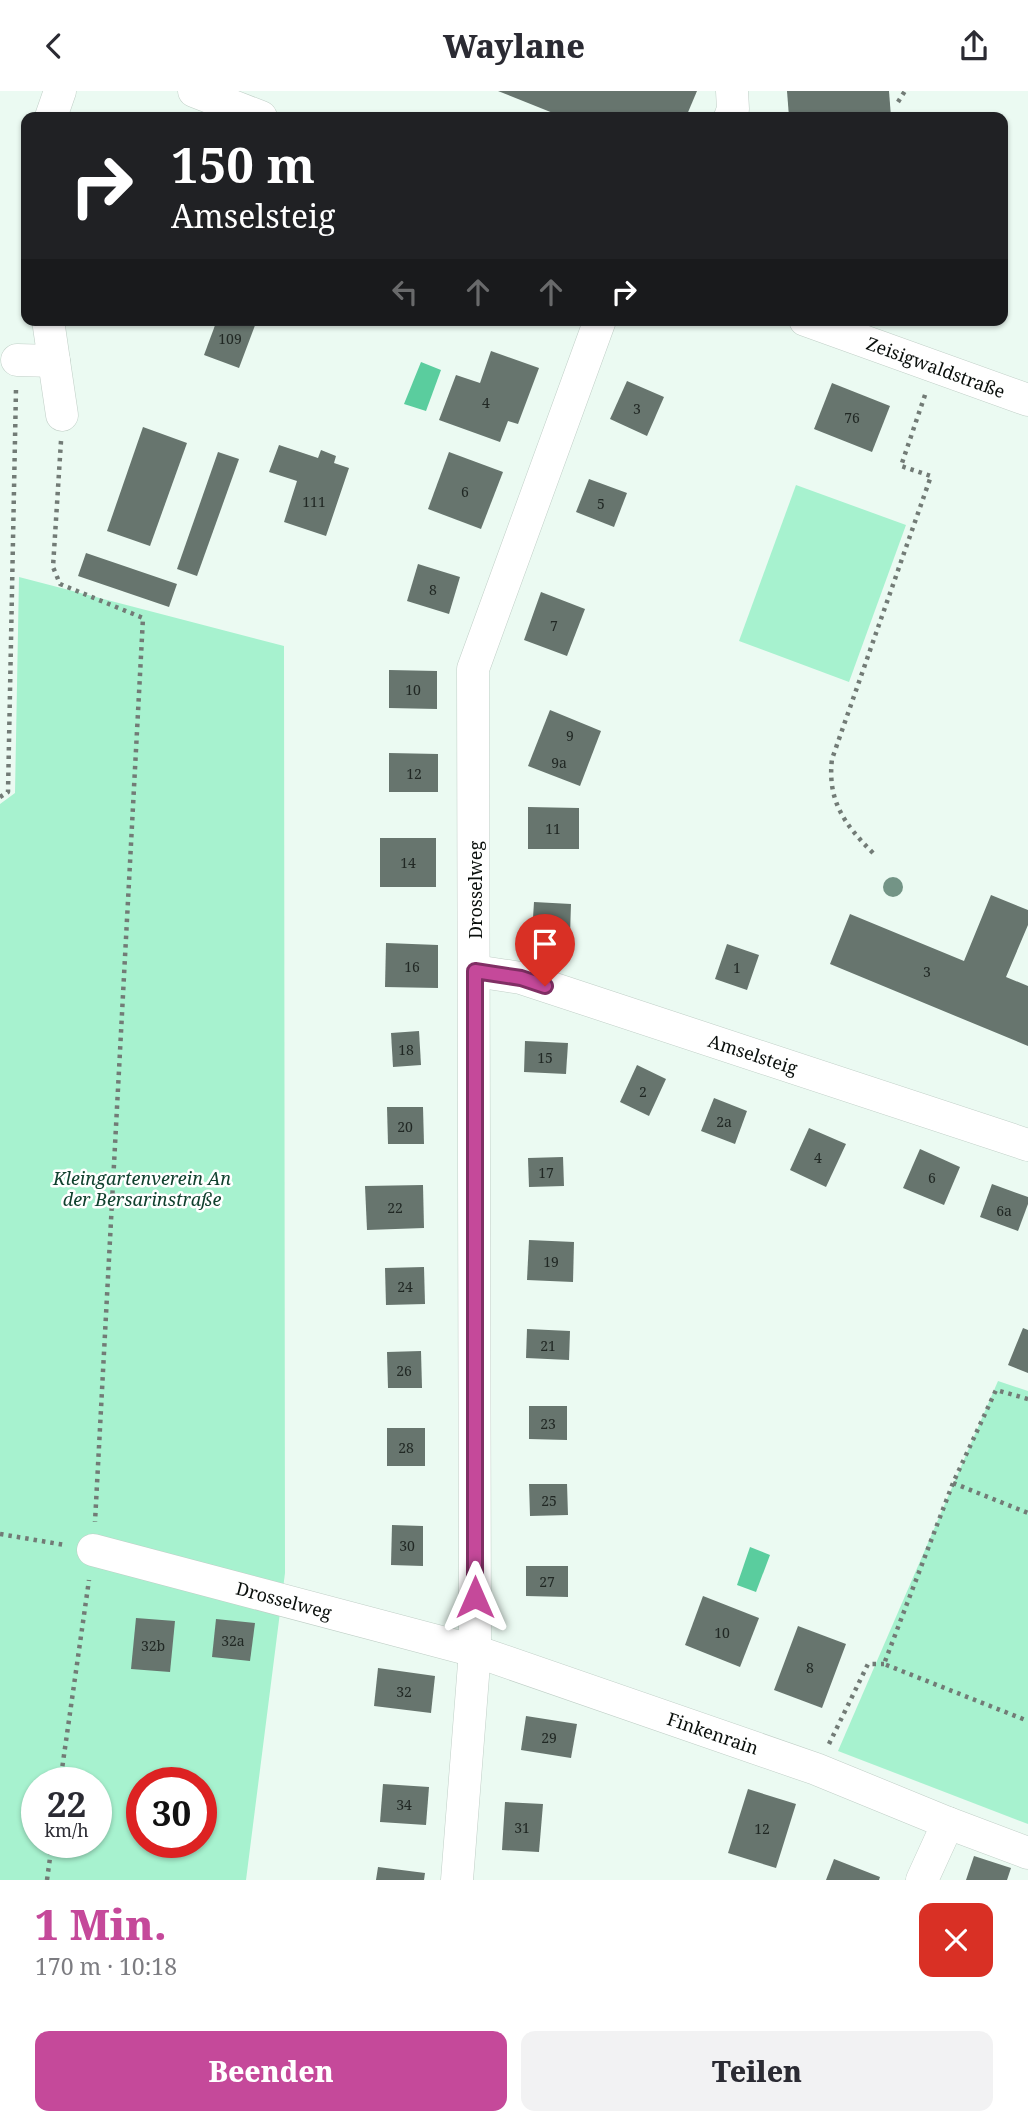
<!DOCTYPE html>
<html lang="de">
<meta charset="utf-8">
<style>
:root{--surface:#fff;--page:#f2f2f3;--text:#2b2b33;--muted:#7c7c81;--accent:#c5499a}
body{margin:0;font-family:"Noto Serif",serif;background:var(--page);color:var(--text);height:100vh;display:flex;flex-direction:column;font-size:26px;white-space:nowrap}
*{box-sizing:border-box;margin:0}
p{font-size:23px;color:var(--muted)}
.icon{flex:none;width:38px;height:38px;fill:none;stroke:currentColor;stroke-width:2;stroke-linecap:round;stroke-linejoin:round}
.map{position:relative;height:1789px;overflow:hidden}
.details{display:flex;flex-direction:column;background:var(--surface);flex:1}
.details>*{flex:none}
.top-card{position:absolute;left:21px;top:21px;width:987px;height:214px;border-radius:14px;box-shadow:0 2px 5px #0004;background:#202124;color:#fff;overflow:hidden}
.speed{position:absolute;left:21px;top:1676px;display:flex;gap:14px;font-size:35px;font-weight:700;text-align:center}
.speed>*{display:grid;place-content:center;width:91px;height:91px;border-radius:50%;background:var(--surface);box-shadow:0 2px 5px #0004;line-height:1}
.speed small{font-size:18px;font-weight:400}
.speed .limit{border:10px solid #d22;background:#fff;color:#111}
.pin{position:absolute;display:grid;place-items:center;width:60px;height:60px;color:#fff;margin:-72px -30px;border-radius:50% 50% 50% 0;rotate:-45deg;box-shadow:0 0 7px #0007}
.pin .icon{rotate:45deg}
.me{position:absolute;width:77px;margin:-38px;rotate:0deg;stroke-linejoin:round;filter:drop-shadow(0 0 5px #0008)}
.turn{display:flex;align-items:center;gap:24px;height:147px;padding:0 35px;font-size:32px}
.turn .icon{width:91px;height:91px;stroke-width:2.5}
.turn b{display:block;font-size:49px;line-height:60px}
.lanes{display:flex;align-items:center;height:66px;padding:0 35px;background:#0003;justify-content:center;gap:35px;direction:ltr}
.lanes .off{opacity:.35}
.round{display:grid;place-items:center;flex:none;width:74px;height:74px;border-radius:14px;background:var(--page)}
.headline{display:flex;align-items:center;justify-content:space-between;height:119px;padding:0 35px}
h1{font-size:42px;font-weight:800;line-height:52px;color:var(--accent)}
.button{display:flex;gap:14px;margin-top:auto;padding:14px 35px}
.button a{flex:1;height:80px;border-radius:14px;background:var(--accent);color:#fff;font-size:28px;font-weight:800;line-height:80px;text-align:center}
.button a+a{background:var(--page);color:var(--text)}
header{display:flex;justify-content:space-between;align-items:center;height:91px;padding:0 35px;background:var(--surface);font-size:32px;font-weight:800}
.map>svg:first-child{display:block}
.green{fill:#a7f2cf;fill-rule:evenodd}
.water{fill:#5acd9e}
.building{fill:#67756e}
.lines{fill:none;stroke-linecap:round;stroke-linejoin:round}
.minor-casing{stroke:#c0cfc7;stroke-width:33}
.path{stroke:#727b76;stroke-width:4.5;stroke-dasharray:3.5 5;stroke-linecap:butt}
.minor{stroke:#fff;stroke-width:32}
.tree{fill:#739486}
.route-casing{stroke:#802f64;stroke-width:18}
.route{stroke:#c5499a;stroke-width:12}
.labels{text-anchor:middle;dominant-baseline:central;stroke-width:5;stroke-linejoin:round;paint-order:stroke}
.number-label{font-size:14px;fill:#212824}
.street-label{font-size:18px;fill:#0a0f0c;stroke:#fff}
.park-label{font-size:18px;font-style:italic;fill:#10412e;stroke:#fff}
</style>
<header><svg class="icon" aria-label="back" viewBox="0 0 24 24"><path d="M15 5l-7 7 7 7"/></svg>Waylane<svg class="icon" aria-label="share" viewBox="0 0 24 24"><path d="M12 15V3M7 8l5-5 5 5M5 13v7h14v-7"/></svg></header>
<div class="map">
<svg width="1028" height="1789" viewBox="0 0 1028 1789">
<rect width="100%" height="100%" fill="#ebfaf2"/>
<!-- green -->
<g class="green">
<path d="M796,394L906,434L849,591L739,550Z"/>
<path d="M19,486L284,555L285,1482L246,1789H0V713L15,702ZM37,1692H96V1752H37ZM142,1692H201V1752H142Z"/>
<path d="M998,1290L1028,1300V1733L838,1660Z"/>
</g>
<!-- water -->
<g class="water">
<path d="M421,271L441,279L426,320L404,313Z"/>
<path d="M750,1456L770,1464L756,1501L737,1494Z"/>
</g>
<!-- building -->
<g class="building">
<path d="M498,0H697L686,26H563Z"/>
<path d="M787,0H889L891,26H789Z"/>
<path d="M217,229H257L239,277L204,264Z"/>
<path d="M491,260L539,277L518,333L508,330L500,351L439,329L456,284L480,292Z"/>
<path d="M627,290L664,306L647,345L610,328Z"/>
<path d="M832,292L890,315L872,361L814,338Z"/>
<path d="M143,336L187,352L150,455L107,440Z"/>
<path d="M279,354L318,367L321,359L336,365L334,372L349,377L326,445L284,431L297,390L269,381Z"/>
<path d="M218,361L239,368L197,485L177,478Z"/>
<path d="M449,361L503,381L481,438L428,418Z"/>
<path d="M589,388L627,402L614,436L576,421Z"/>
<path d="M86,462L177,493L169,516L78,485Z"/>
<path d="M418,473L460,486L449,523L407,510Z"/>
<path d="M541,501L585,518L567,565L524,549Z"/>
<path d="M389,579L437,580V618L389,617Z"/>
<path d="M550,619L601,640L580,695L528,675Z"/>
<path d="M389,662L438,663V701H389Z"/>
<path d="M528,716L579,717V758H528Z"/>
<rect x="380" y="747" width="56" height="49"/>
<path d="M991,804L1028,819V834L1006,886L1028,895V955L830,873L850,823L964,870Z"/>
<path d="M534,811L571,813L570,844L532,842Z"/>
<path d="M386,852L438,854V897L385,896Z"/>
<path d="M727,853L759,864L747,899L715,888Z"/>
<path d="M419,940L421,974L393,976L391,942Z"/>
<path d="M525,950L568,952L566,983L524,981Z"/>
<path d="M637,974L666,988L649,1025L620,1011Z"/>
<path d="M714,1007L747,1020L735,1053L701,1040Z"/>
<path d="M387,1016H423L424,1053H388Z"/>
<path d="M809,1037L846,1053L826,1096L790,1079Z"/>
<path d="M920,1058L960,1076L944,1114L903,1097Z"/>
<path d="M563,1066L564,1095L529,1096L528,1067Z"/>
<path d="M992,1093L1028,1106V1113L1018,1140L980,1126Z"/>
<path d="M423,1094L424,1137L367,1139L365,1095Z"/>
<path d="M529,1149L574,1151L573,1191L527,1189Z"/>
<path d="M424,1176L425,1213L386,1214L385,1177Z"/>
<path d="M1023,1237L1028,1239V1282L1008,1274Z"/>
<path d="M527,1238L570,1240L569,1269L526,1267Z"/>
<path d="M421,1260L422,1297H388L387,1261Z"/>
<path d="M529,1315H567V1349L529,1348Z"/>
<rect x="387" y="1337" width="38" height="38"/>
<path d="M529,1393H567L568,1424L530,1425Z"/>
<path d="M392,1434L423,1435V1475L391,1474Z"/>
<path d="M526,1475H568V1506L526,1505Z"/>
<path d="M703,1505L759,1527L740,1576L685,1554Z"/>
<path d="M136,1527L175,1530L170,1581L131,1578Z"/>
<path d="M216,1528L255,1532L250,1570L212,1566Z"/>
<path d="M798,1535L846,1553L822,1617L774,1599Z"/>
<path d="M378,1577L435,1585L431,1622L374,1615Z"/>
<path d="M526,1625L577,1633L571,1667L521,1659Z"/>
<path d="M383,1693L429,1696L426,1734L380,1731Z"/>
<path d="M748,1698L796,1713L776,1777L728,1762Z"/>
<path d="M505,1711L543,1713L539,1761L502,1759Z"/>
<path d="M974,1765L1011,1777L1007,1789H966Z"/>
<path d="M834,1768L880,1786L879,1789H826Z"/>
<path d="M378,1776L425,1782L424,1789H376Z"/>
</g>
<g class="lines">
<!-- minor casing -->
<g class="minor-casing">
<g id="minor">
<path d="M194,0L261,26"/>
<path d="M51,26L60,0"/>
<path d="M730,26L733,18L732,0"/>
<path d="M805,229L1028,309"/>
<path d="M17,269L54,270L48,229"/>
<path d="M54,270L62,324"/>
<path d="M475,880L521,887L1028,1054"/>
<path d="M93,1459L475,1560L816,1678L948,1732L922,1789"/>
<path d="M948,1732L1028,1762"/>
<path d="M457,1789L475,1560L473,578L600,229"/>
</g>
</g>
<!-- path -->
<g class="path">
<path d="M898,11L905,0"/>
<path d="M61,350L53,476L60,493L143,527L95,1431"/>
<path d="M0,706L8,701L16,298"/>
<path d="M873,762C845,734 827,710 832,668L931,385L901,375L926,301"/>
<path d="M1028,1308L996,1299L953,1392L884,1573L1028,1630"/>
<path d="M953,1392L1028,1422"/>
<path d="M0,1443L65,1454"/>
<path d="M829,1653L868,1573H884"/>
<path d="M60,1692L89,1489"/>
<path d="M47,1789L52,1752"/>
</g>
<!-- minor -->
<use href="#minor" class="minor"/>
</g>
<!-- trees -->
<circle class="tree" cx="893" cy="796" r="10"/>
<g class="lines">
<!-- route casing -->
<g class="route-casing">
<path id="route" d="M475,1506V880L521,887L545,895"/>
</g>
<!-- route -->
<use href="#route" class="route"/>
</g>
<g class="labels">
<!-- number labels -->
<g class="number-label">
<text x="230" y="247">109</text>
<text x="486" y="311">4</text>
<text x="637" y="317">3</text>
<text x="852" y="326">76</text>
<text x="465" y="400">6</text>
<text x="314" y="410">111</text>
<text x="601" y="412">5</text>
<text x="433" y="498">8</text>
<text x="554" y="534">7</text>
<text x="413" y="598">10</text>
<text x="570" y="644">9</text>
<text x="559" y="671">9a</text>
<text x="414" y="682">12</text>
<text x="553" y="737">11</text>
<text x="408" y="771">14</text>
<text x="412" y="875">16</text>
<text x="737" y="876">1</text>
<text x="927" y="880">3</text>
<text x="406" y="958">18</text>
<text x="545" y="966">15</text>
<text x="643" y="1000">2</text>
<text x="724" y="1030">2a</text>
<text x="405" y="1035">20</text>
<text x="818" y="1066">4</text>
<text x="546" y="1081">17</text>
<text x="932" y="1086">6</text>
<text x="395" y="1116">22</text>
<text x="1004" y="1119">6a</text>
<text x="551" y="1170">19</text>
<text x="405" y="1195">24</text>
<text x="548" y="1254">21</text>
<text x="404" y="1279">26</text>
<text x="548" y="1332">23</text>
<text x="406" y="1356">28</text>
<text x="549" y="1409">25</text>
<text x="407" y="1454">30</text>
<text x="547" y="1490">27</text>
<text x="722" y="1541">10</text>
<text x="233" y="1549">32a</text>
<text x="153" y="1554">32b</text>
<text x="810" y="1576">8</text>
<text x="404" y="1600">32</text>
<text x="549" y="1646">29</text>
<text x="404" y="1713">34</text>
<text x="522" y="1736">31</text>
<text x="762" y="1737">12</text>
</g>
<!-- street labels -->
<g class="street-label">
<text transform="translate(936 276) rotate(20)">Zeisigwaldstraße</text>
<text transform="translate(475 799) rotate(-90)">Drosselweg</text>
<text transform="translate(753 963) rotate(18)">Amselsteig</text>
<text transform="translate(284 1509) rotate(15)">Drosselweg</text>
<text transform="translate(713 1642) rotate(19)">Finkenrain</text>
</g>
<!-- park labels -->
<g class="park-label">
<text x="142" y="1087">Kleingartenverein An<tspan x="142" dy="21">der Bersarinstraße</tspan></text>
</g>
</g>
</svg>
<div class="speed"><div>22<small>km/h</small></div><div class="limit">30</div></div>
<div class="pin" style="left:545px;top:895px;background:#d93025"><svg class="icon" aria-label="arrive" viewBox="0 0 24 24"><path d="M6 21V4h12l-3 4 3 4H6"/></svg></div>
<svg class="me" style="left:475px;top:1506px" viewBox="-20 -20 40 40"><path d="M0-17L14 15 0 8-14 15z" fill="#c5499a" stroke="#fff" stroke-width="4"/></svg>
<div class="top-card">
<div class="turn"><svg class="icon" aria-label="right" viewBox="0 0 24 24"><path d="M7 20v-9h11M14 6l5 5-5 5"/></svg><div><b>150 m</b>Amselsteig</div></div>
<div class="lanes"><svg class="icon off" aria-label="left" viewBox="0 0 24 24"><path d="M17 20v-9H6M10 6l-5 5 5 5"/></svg><svg class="icon off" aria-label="ahead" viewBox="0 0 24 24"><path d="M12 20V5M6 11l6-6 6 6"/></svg><svg class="icon off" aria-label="ahead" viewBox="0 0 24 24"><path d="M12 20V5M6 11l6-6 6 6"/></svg><svg class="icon" aria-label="right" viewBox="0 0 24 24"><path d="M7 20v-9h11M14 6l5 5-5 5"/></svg></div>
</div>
</div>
<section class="details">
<div class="headline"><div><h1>1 Min.</h1><p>170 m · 10:18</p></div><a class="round" style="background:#d93025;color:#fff"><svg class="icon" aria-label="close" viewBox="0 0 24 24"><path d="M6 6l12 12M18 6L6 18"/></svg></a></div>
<div class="button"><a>Beenden</a><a>Teilen</a></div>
</section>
